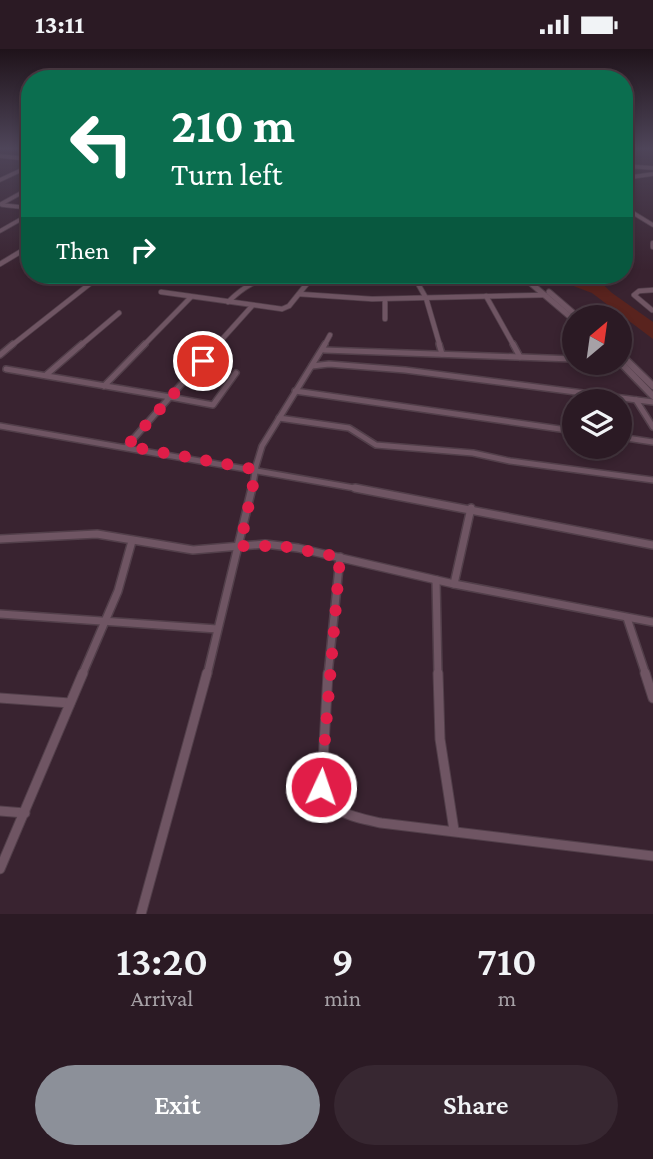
<!DOCTYPE html>
<style>
:root{--surface:#2b1a24;--page:#372731;--text:#f1f3f6;--muted:#a6a1a6;--line:#473841;--accent:#8c9099}
body{margin:0;font-family:"Crimson Pro",serif;background:var(--page);color:var(--text);height:100vh;display:flex;flex-direction:column;font-size:26px;white-space:nowrap}
*{box-sizing:border-box;margin:0}
p{font-size:23px;color:var(--muted)}
.icon{flex:none;width:38px;height:38px;fill:none;stroke:currentColor;stroke-width:2;stroke-linecap:round;stroke-linejoin:round}
.map{position:relative;height:865px;overflow:hidden}
.drawer{display:flex;flex-direction:column;background:var(--surface);flex:1}
.drawer>*{flex:none}
.banner{position:absolute;left:21px;top:21px;width:612px;height:214px;border-radius:28px;box-shadow:0 4px 10px #0003,0 0 0 2px var(--line);background:#0b6e4f;color:#fff;overflow:hidden}
.needle{width:46px;rotate:29deg}
.buttons{position:absolute;left:562px;top:256px;display:grid;gap:14px}
.buttons a{display:grid;place-items:center;width:70px;height:70px;border-radius:50%;background:var(--surface);box-shadow:0 4px 10px #0003,0 0 0 2px var(--line);font-size:35px}
.pin{position:absolute;display:grid;place-items:center;width:60px;height:60px;color:#fff;margin:-30px;border:4px solid #fff;border-radius:50%;box-shadow:0 2px 7px #0007}
.me{position:absolute;width:77px;margin:-38px;rotate:3deg;stroke-linejoin:round;filter:drop-shadow(0 0 5px #0008)}
.turn{display:flex;align-items:center;gap:24px;height:147px;padding:0 35px;font-size:32px}
.turn .icon{width:91px;height:91px;stroke-width:2.5}
.turn b{display:block;font-size:49px;line-height:60px}
.then{display:flex;align-items:center;height:66px;padding:0 35px;background:#0003;gap:14px;font-size:26px}
.eta{display:flex;justify-content:space-evenly;align-items:center;height:119px;text-align:center}
.eta b{font-size:42px;font-weight:600;line-height:49px}
.button{display:flex;gap:14px;margin-top:auto;padding:14px 35px}
.button a{flex:1;height:80px;border-radius:42px;background:var(--accent);color:#fff;font-size:28px;font-weight:600;line-height:80px;text-align:center}
.button a+a{background:var(--page);color:var(--text)}
.status{display:flex;justify-content:space-between;align-items:center;height:49px;padding:0 35px;background:var(--surface);direction:ltr}
.status svg{height:19px;fill:currentColor}
.map>svg:first-child{display:block}
.green{fill:#59231e}
.lines{fill:none;stroke-linecap:round;stroke-linejoin:round}
.minor-far4-casing{stroke:#523f4a;stroke-width:5}
.minor-far3-casing{stroke:#523f4a;stroke-width:6}
.minor-far2-casing{stroke:#523f4a;stroke-width:8}
.minor-far1-casing{stroke:#523f4a;stroke-width:10}
.minor-casing{stroke:#523f4a;stroke-width:11}
.tertiary-far1-casing{stroke:#523f4a;stroke-width:7}
.tertiary-casing{stroke:#523f4a;stroke-width:9}
.minor-far4{stroke:#6f5563;stroke-width:3.5}
.minor-far3{stroke:#6f5563;stroke-width:4.5}
.minor-far2{stroke:#6f5563;stroke-width:5}
.minor-far1{stroke:#6f5563;stroke-width:7}
.minor{stroke:#6f5563;stroke-width:9}
.tertiary-far1{stroke:#6f5563;stroke-width:5}
.tertiary{stroke:#6f5563;stroke-width:6}
.route{stroke:#e11d48;stroke-width:12;stroke-dasharray:0 21.6}
</style>
<div class="status"><b>13:11</b><svg viewBox="0 0 49 12"><path d="M0 12V9h3v3zM5 12V6h3v6zM10 12V3h3v9zM15 12V0h3v12zM26 1h20v11H26zM47 4h2v5h-2z"/></svg></div>
<div class="map">
<svg width="653" height="865" viewBox="0 0 653 865">
<rect width="100%" height="100%" fill="#392330"/>
<!-- green -->
<path class="green" d="M558,226L594,227L612,244L653,273V290L592,244L560,232Z"/>
<g class="lines">
<!-- minor-far4 casing -->
<g class="minor-far4-casing">
<g id="minor-far4">
<path d="M0,107L30,110"/>
<path d="M625,117L653,119"/>
<path d="M625,129L653,125"/>
<path d="M0,131L30,117"/>
<path d="M1,155L30,139"/>
<path d="M2,156L30,159"/>
<path d="M625,159L653,176"/>
<path d="M0,182L30,165"/>
</g>
</g>
<!-- minor-far3 casing -->
<g class="minor-far3-casing">
<g id="minor-far3">
<path d="M653,194V198"/>
<path d="M0,215L30,197"/>
<path d="M413,226L426,249L440,297"/>
<path d="M161,243L282,260L289,257L314,226"/>
<path d="M299,245L372,250L545,246"/>
<path d="M486,247L514,297"/>
<path d="M385,250V270"/>
<path d="M228,253C243,238 257,230 278,226"/>
<path d="M652,261L634,246L639,242L653,241"/>
<path d="M11,297L101,226"/>
<path d="M80,297L119,264"/>
<path d="M143,297L191,248"/>
<path d="M216,297L252,257"/>
<path d="M324,297L330,286"/>
</g>
</g>
<!-- minor-far2 casing -->
<g class="minor-far2-casing">
<g id="minor-far2">
<path d="M439,295L442,305"/>
<path d="M513,295L520,308"/>
<path d="M324,301L574,310"/>
<path d="M0,306L13,295"/>
<path d="M312,317L329,315L405,321L653,353"/>
<path d="M6,320L170,348L127,397"/>
<path d="M46,326L82,295"/>
<path d="M104,337L145,295"/>
<path d="M295,342L574,382"/>
<path d="M170,348L217,295"/>
<path d="M170,348L213,356L236,324"/>
<path d="M636,351L653,378"/>
<path d="M279,369L349,379L376,396L473,404L510,412L653,431"/>
<path d="M0,377L366,441"/>
<path d="M620,388L653,393"/>
<path d="M252,441L256,417L262,397L325,295"/>
</g>
</g>
<!-- minor-far1 casing -->
<g class="minor-far1-casing">
<g id="minor-far1">
<path d="M355,439L653,496"/>
<path d="M0,490L97,485L193,501L265,495L298,499L454,535L653,573"/>
<path d="M436,531L438,626"/>
<path d="M454,535L471,459"/>
<path d="M0,565L217,580"/>
<path d="M627,569L646,626"/>
<path d="M82,626L118,542L132,492"/>
<path d="M207,626L252,439"/>
<path d="M328,626L340,508"/>
</g>
</g>
<!-- minor casing -->
<g class="minor-casing">
<g id="minor">
<path d="M328,624L322,732C328,765 353,768 381,774L653,807"/>
<path d="M438,624L440,690L454,781"/>
<path d="M645,624L653,649"/>
<path d="M0,649L70,654"/>
<path d="M0,762L25,764"/>
<path d="M0,820L83,624"/>
<path d="M141,865L207,624"/>
</g>
</g>
<!-- tertiary-far1 casing -->
<g class="tertiary-far1-casing">
<g id="tertiary-far1">
<path d="M521,226L574,271"/>
<path d="M549,243L578,268"/>
</g>
</g>
<!-- tertiary casing -->
<g class="tertiary-casing">
<g id="tertiary">
<path d="M620,305L653,337"/>
<path d="M620,313L653,347"/>
</g>
</g>
<!-- minor-far4 -->
<use href="#minor-far4" class="minor-far4"/>
<!-- minor-far3 -->
<use href="#minor-far3" class="minor-far3"/>
<!-- minor-far2 -->
<use href="#minor-far2" class="minor-far2"/>
<!-- minor-far1 -->
<use href="#minor-far1" class="minor-far1"/>
<!-- minor -->
<use href="#minor" class="minor"/>
<!-- tertiary-far1 -->
<use href="#tertiary-far1" class="tertiary-far1"/>
<!-- tertiary -->
<use href="#tertiary" class="tertiary"/>
</g>
<!-- sky -->
<linearGradient id="sky" x2="0" y2="1"><stop stop-color="#1f131a"/><stop offset="0.45" stop-color="#4e4559"/><stop offset="1" stop-color="#4e4559" stop-opacity="0"/></linearGradient>
<rect width="653" height="221" fill="url(#sky)"/>
<g class="lines">
<!-- route -->
<path class="route" d="M203,312L127,397L253,420V436L240,497H282L340,508L321,738"/>
</g>
</svg>
<div class="buttons">
<a><svg class="needle" viewBox="-14 -14 28 28"><path d="M0-13l5 13h-10z" fill="#e53935"/><path d="M0 13l5-13h-10z" fill="#a6a1a6"/></svg></a>
<a><svg class="icon" aria-label="layers" viewBox="0 0 24 24"><path d="M12 4l9 5-9 5-9-5zM3 14l9 5 9-5"/></svg></a>
</div>
<div class="pin" style="left:203px;top:312px;background:#d93025"><svg class="icon" aria-label="arrive" viewBox="0 0 24 24"><path d="M6 21V4h12l-3 4 3 4H6"/></svg></div>
<svg class="me" style="left:321px;top:738px" viewBox="-20 -20 40 40"><circle r="17" fill="#e11d48" stroke="#fff" stroke-width="3"/><path d="M0-11L8 9 0 5-8 9z" fill="#fff"/></svg>
<div class="banner">
<div class="turn"><svg class="icon" aria-label="left" viewBox="0 0 24 24"><path d="M17 20v-9H6M10 6l-5 5 5 5"/></svg><div><b>210 m</b>Turn left</div></div>
<div class="then">Then<svg class="icon" aria-label="right" viewBox="0 0 24 24"><path d="M7 20v-9h11M14 6l5 5-5 5"/></svg></div>
</div>
</div>
<section class="drawer">
<div class="eta">
<div><b>13:20</b><p>Arrival</p></div>
<div><b>9</b><p>min</p></div>
<div><b>710</b><p>m</p></div>
</div>
<div class="button"><a>Exit</a><a>Share</a></div>
</section>
